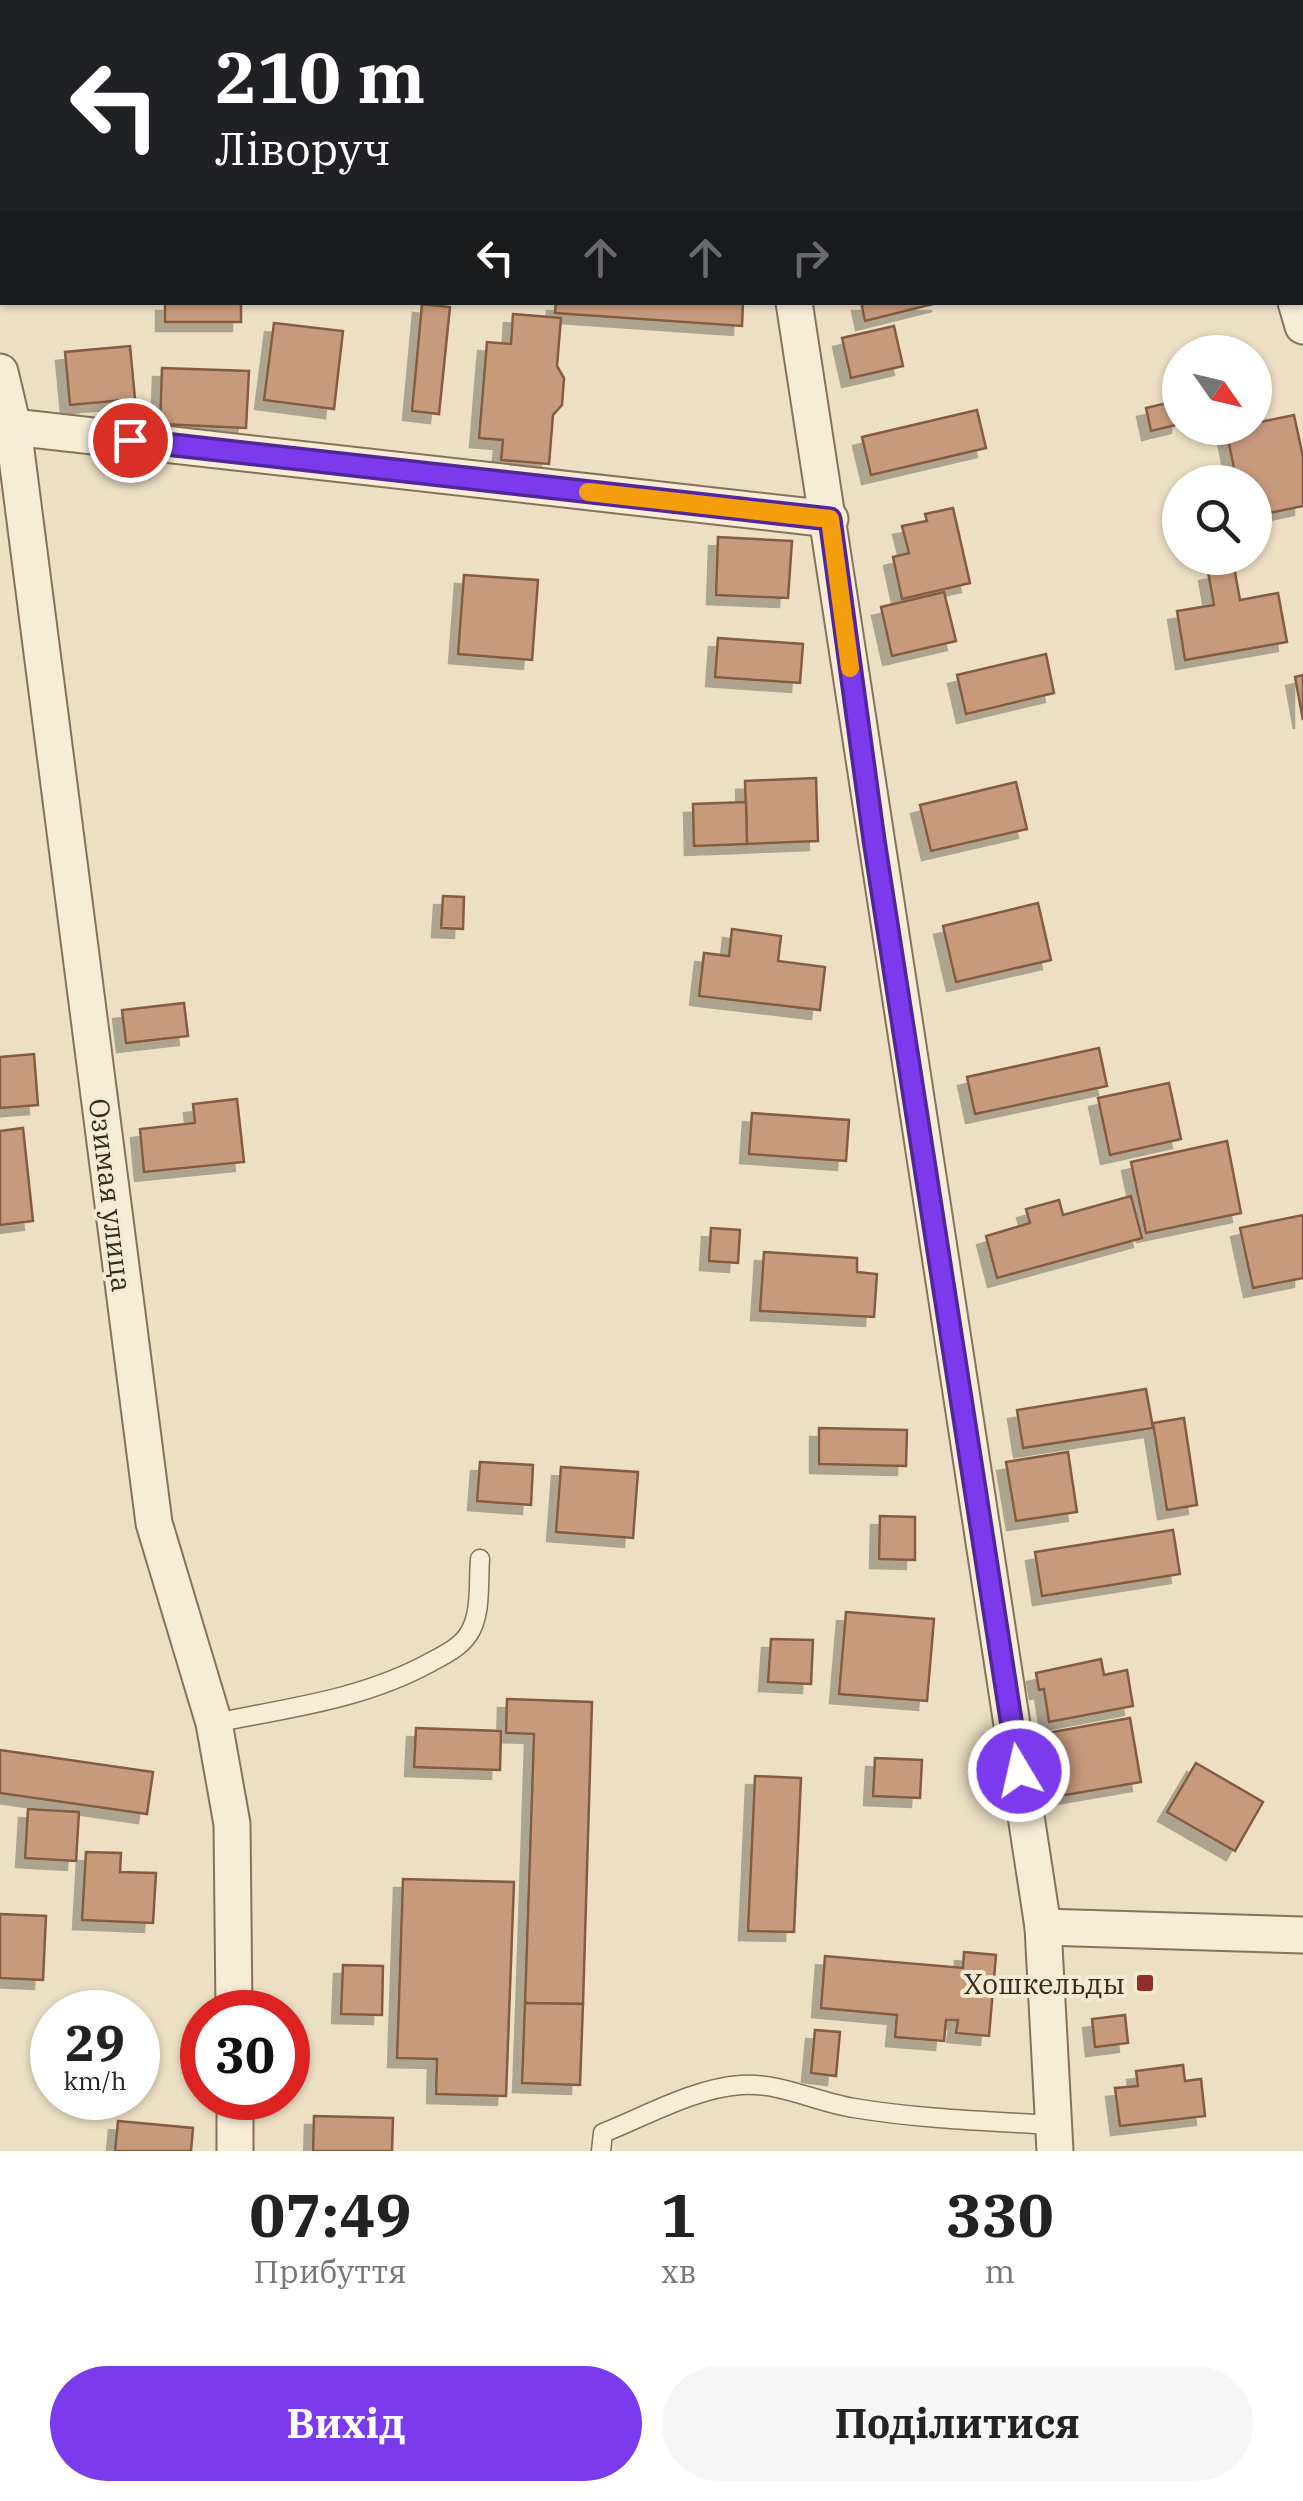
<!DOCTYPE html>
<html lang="uk">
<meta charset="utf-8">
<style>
:root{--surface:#fff;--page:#f6f6f6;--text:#222;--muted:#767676;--accent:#7c3aed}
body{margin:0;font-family:"IBM Plex Serif",serif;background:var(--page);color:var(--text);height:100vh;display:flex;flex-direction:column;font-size:38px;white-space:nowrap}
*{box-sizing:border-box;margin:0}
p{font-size:32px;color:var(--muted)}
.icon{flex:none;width:55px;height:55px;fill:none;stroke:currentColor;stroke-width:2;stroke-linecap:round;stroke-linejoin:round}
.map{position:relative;height:2151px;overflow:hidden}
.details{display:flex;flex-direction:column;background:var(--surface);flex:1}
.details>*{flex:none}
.hud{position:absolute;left:0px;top:0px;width:1305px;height:305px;box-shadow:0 2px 8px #0004;background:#202124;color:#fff;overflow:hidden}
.needle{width:65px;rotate:124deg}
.tools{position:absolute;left:1162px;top:335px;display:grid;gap:20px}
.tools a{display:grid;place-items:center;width:110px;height:110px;border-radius:50%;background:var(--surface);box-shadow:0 2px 8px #0004;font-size:50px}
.speed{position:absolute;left:30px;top:1990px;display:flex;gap:20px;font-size:50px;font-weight:700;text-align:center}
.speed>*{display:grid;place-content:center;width:130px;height:130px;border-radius:50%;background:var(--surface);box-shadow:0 2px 8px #0004;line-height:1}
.speed small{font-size:25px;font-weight:400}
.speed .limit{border:15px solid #d22;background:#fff;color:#111}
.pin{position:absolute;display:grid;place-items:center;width:85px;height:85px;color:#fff;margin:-42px;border:5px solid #fff;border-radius:50%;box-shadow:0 2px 10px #0007}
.me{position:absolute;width:110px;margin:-55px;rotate:351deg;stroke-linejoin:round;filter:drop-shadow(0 0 8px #0008)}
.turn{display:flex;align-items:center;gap:35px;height:210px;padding:0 50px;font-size:45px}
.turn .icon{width:130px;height:130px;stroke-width:2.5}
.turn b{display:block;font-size:70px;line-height:85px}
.lanes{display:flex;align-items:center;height:95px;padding:0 50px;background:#0003;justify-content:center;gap:50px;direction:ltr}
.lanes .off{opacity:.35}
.eta{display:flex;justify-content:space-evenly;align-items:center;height:170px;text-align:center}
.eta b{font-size:60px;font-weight:700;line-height:70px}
.cta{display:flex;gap:20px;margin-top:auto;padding:20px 50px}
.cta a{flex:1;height:115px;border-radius:60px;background:var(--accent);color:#fff;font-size:40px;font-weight:700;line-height:115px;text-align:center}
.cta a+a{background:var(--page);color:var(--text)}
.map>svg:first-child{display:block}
.building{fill:#c89a7b;stroke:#845b42;stroke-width:2.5;filter:url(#shadow)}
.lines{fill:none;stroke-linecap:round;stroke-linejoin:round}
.service-casing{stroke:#86715b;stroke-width:21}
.minor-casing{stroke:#86715b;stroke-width:39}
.service{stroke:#f7edd7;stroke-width:18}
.minor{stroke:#f7edd7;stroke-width:35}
.route-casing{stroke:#51269a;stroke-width:25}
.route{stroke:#7c3aed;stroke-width:18}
.slow{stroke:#f59e0b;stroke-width:18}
.poi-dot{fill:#922e30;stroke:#f4ead3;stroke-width:4}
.labels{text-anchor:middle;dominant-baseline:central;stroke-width:8;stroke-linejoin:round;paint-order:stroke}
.street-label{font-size:28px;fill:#362a1f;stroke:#f4ead3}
.poi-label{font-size:28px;fill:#362a1f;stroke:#f4ead3;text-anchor:end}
</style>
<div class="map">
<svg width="1303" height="2151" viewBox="0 0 1303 2151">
<defs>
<filter id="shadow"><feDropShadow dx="-9" dy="9" stdDeviation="0" flood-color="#0004"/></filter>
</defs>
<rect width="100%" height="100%" fill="#ecdfc4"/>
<!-- building -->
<g class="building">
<rect x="28" y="0" width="65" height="2"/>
<path d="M1081,0H1201L1202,2H1081Z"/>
<rect x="165" y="302" width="76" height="20"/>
<path d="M556,302H743L742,326L555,313Z"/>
<path d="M861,302H941L865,321Z"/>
<path d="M422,304L450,307L439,414L412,411Z"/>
<path d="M513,314L561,318L557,366L564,378L562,405L553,415L549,464L501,460L503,440L479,438L487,342L511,344Z"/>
<path d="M274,323L343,331L334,409L264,400Z"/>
<path d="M894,326L903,366L851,378L842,338Z"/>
<path d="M130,346L135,399L70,405L65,352Z"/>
<path d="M162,368L249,371L246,428L160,424Z"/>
<path d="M1180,400V424L1151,431L1146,408Z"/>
<path d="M977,410L986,448L871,475L862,437Z"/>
<path d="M1294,415L1303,457V506L1255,516V482H1237L1226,430L1255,428V423Z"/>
<path d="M953,508L970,583L902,599L893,557L909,553L902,526L927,521L925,514Z"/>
<path d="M718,537L792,541L788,598L716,595Z"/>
<path d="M1234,567L1240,600L1278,593L1287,642L1185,660L1177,611L1214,605L1208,572Z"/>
<path d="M464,575L538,580L532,660L458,654Z"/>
<path d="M944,592L956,641L892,656L881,607Z"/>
<path d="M718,638L803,644L800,683L715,677Z"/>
<path d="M1046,654L1054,693L966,714L957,675Z"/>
<path d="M1303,675V720L1295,677Z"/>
<path d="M816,778L818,841L747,844L745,781Z"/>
<path d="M1016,782L1027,829L931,851L920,805Z"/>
<path d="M746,802L747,844L694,846L693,804Z"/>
<path d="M443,896L464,897L463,929L441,928Z"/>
<path d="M1038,903L1051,960L956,982L943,926Z"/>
<path d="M732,929L781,936L778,961L825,967L820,1010L699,996L704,953L729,956Z"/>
<path d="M184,1003L188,1036L126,1043L122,1010Z"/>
<path d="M1099,1048L1107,1086L975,1114L967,1077Z"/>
<path d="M34,1054L38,1105L0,1108V1057Z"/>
<path d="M1169,1083L1181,1139L1110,1155L1098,1098Z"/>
<path d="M237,1099L244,1162L144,1172L140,1129L195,1123L193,1104Z"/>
<path d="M752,1113L849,1120L846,1161L749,1154Z"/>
<path d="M23,1128L33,1221L0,1225V1131Z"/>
<path d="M1227,1141L1241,1213L1146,1233L1131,1162Z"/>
<path d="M1131,1196L1142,1238L997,1278L986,1236L1030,1223L1026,1209L1059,1200L1063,1215Z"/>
<path d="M1303,1215V1278L1253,1288L1240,1228Z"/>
<path d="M711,1228L740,1230L738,1263L709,1261Z"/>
<path d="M764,1252L857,1258V1272L877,1274L874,1317L760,1311Z"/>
<path d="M1146,1389L1153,1428L1023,1448L1017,1410Z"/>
<path d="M1184,1418L1197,1505L1167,1510L1153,1423Z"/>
<path d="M819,1428L907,1430L906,1466L819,1464Z"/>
<path d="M1068,1452L1077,1512L1016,1521L1006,1462Z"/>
<path d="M480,1462L533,1465L531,1505L477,1501Z"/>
<path d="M561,1467L638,1472L633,1538L556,1532Z"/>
<path d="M880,1516L915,1517V1560L879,1559Z"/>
<path d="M1173,1530L1180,1574L1042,1596L1035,1552Z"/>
<path d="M846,1612L934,1619L927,1701L839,1694Z"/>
<path d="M771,1639L813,1640L811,1684L768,1682Z"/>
<path d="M1101,1659L1104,1675L1127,1670L1133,1706L1049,1722L1044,1689L1039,1690L1036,1673Z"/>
<path d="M507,1699L592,1702L583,2004L525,2003L534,1734L506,1733Z"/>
<path d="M1130,1718L1141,1782L1042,1799L1031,1736Z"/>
<path d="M416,1728L501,1731L500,1770L414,1767Z"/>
<path d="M0,1750L153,1772L147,1814L0,1793Z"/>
<path d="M875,1758L922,1760L920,1798L873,1796Z"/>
<path d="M1196,1763L1263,1802L1235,1851L1167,1812Z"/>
<path d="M755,1776L801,1778L794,1932L748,1931Z"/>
<path d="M28,1809L79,1812L76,1861L25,1858Z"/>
<path d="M86,1852L121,1853L120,1872L156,1873L153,1923L82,1920Z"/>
<path d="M403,1879L514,1882L506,2096L436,2094L437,2059L397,2058Z"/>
<path d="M0,1914L46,1916L43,1980L0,1978Z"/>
<path d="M964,1952L996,1955L989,2036L956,2033L958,2020H946L944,2041L895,2037L897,2015L821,2008L825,1956L963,1968Z"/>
<path d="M343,1965L383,1966L382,2015L341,2014Z"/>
<path d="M525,2003L583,2004L580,2085L522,2083Z"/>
<path d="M1125,2015L1128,2043L1095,2047L1092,2019Z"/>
<path d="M815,2030L840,2032L836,2076L811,2073Z"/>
<path d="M1183,2065L1185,2081L1201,2079L1205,2116L1120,2126L1115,2088L1138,2086L1136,2071Z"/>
<path d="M314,2116L393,2118L392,2151H313Z"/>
<path d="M118,2121L193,2128L191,2151H115Z"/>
</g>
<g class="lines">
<!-- service casing -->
<g class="service-casing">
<g id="service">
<path d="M214,1723C289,1708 364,1699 431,1662C444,1655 459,1648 468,1635C482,1615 478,1582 480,1559"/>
<path d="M601,2151L603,2133C646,2116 695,2088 741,2085C779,2082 816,2102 854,2108C920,2119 986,2121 1053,2125"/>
</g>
</g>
<!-- minor casing -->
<g class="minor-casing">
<g id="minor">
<path d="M745,0L746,2"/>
<path d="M1227,0L1228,2"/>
<path d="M794,302L1043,1927L1055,2151"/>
<path d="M1296,302L1303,326"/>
<path d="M0,372L13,427L154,1523L214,1723L232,1824L234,2012"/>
<path d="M13,427L830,519"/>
<path d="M1043,1927L1303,1935"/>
<path d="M235,2098V2151"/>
</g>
</g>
<!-- service -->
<use href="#service" class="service"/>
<!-- minor -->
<use href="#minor" class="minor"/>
</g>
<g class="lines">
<!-- route casing -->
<g class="route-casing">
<path id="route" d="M130,440L830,519L874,840L1019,1771"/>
</g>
<!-- route -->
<use href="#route" class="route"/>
<!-- slow -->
<path class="slow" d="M588,492L830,519L850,668"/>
</g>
<!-- markers -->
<rect class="poi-dot" x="1135" y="1973" width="20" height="20" rx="5"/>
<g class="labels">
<!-- street labels -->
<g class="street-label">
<text transform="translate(111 1195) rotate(83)">Озимая улица</text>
</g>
<!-- poi labels -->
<g class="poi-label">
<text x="1125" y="1983">Хошкельды</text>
</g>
</g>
</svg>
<div class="tools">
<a><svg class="needle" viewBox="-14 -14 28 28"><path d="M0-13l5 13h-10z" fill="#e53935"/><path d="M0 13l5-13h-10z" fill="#767676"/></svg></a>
<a><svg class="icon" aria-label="search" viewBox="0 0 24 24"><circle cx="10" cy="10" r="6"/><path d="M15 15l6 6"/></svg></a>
</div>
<div class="speed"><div>29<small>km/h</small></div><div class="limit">30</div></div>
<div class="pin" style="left:130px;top:440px;background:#d93025"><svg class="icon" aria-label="arrive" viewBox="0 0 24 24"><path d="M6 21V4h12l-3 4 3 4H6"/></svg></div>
<svg class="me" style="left:1019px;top:1771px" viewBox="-20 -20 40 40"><circle r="17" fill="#7c3aed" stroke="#fff" stroke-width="3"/><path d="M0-11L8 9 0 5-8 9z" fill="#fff"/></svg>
<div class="hud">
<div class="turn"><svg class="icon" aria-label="left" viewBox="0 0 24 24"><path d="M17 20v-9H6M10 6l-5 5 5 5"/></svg><div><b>210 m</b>Ліворуч</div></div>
<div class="lanes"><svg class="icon" aria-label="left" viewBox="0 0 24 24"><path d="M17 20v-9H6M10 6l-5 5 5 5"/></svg><svg class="icon off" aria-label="ahead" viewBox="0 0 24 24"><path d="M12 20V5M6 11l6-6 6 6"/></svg><svg class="icon off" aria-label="ahead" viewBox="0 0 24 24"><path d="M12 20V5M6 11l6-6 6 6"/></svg><svg class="icon off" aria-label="right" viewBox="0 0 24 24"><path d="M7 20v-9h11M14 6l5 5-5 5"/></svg></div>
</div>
</div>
<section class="details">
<div class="eta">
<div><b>07:49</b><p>Прибуття</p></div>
<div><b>1</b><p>хв</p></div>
<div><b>330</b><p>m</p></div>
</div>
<div class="cta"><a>Вихід</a><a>Поділитися</a></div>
</section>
